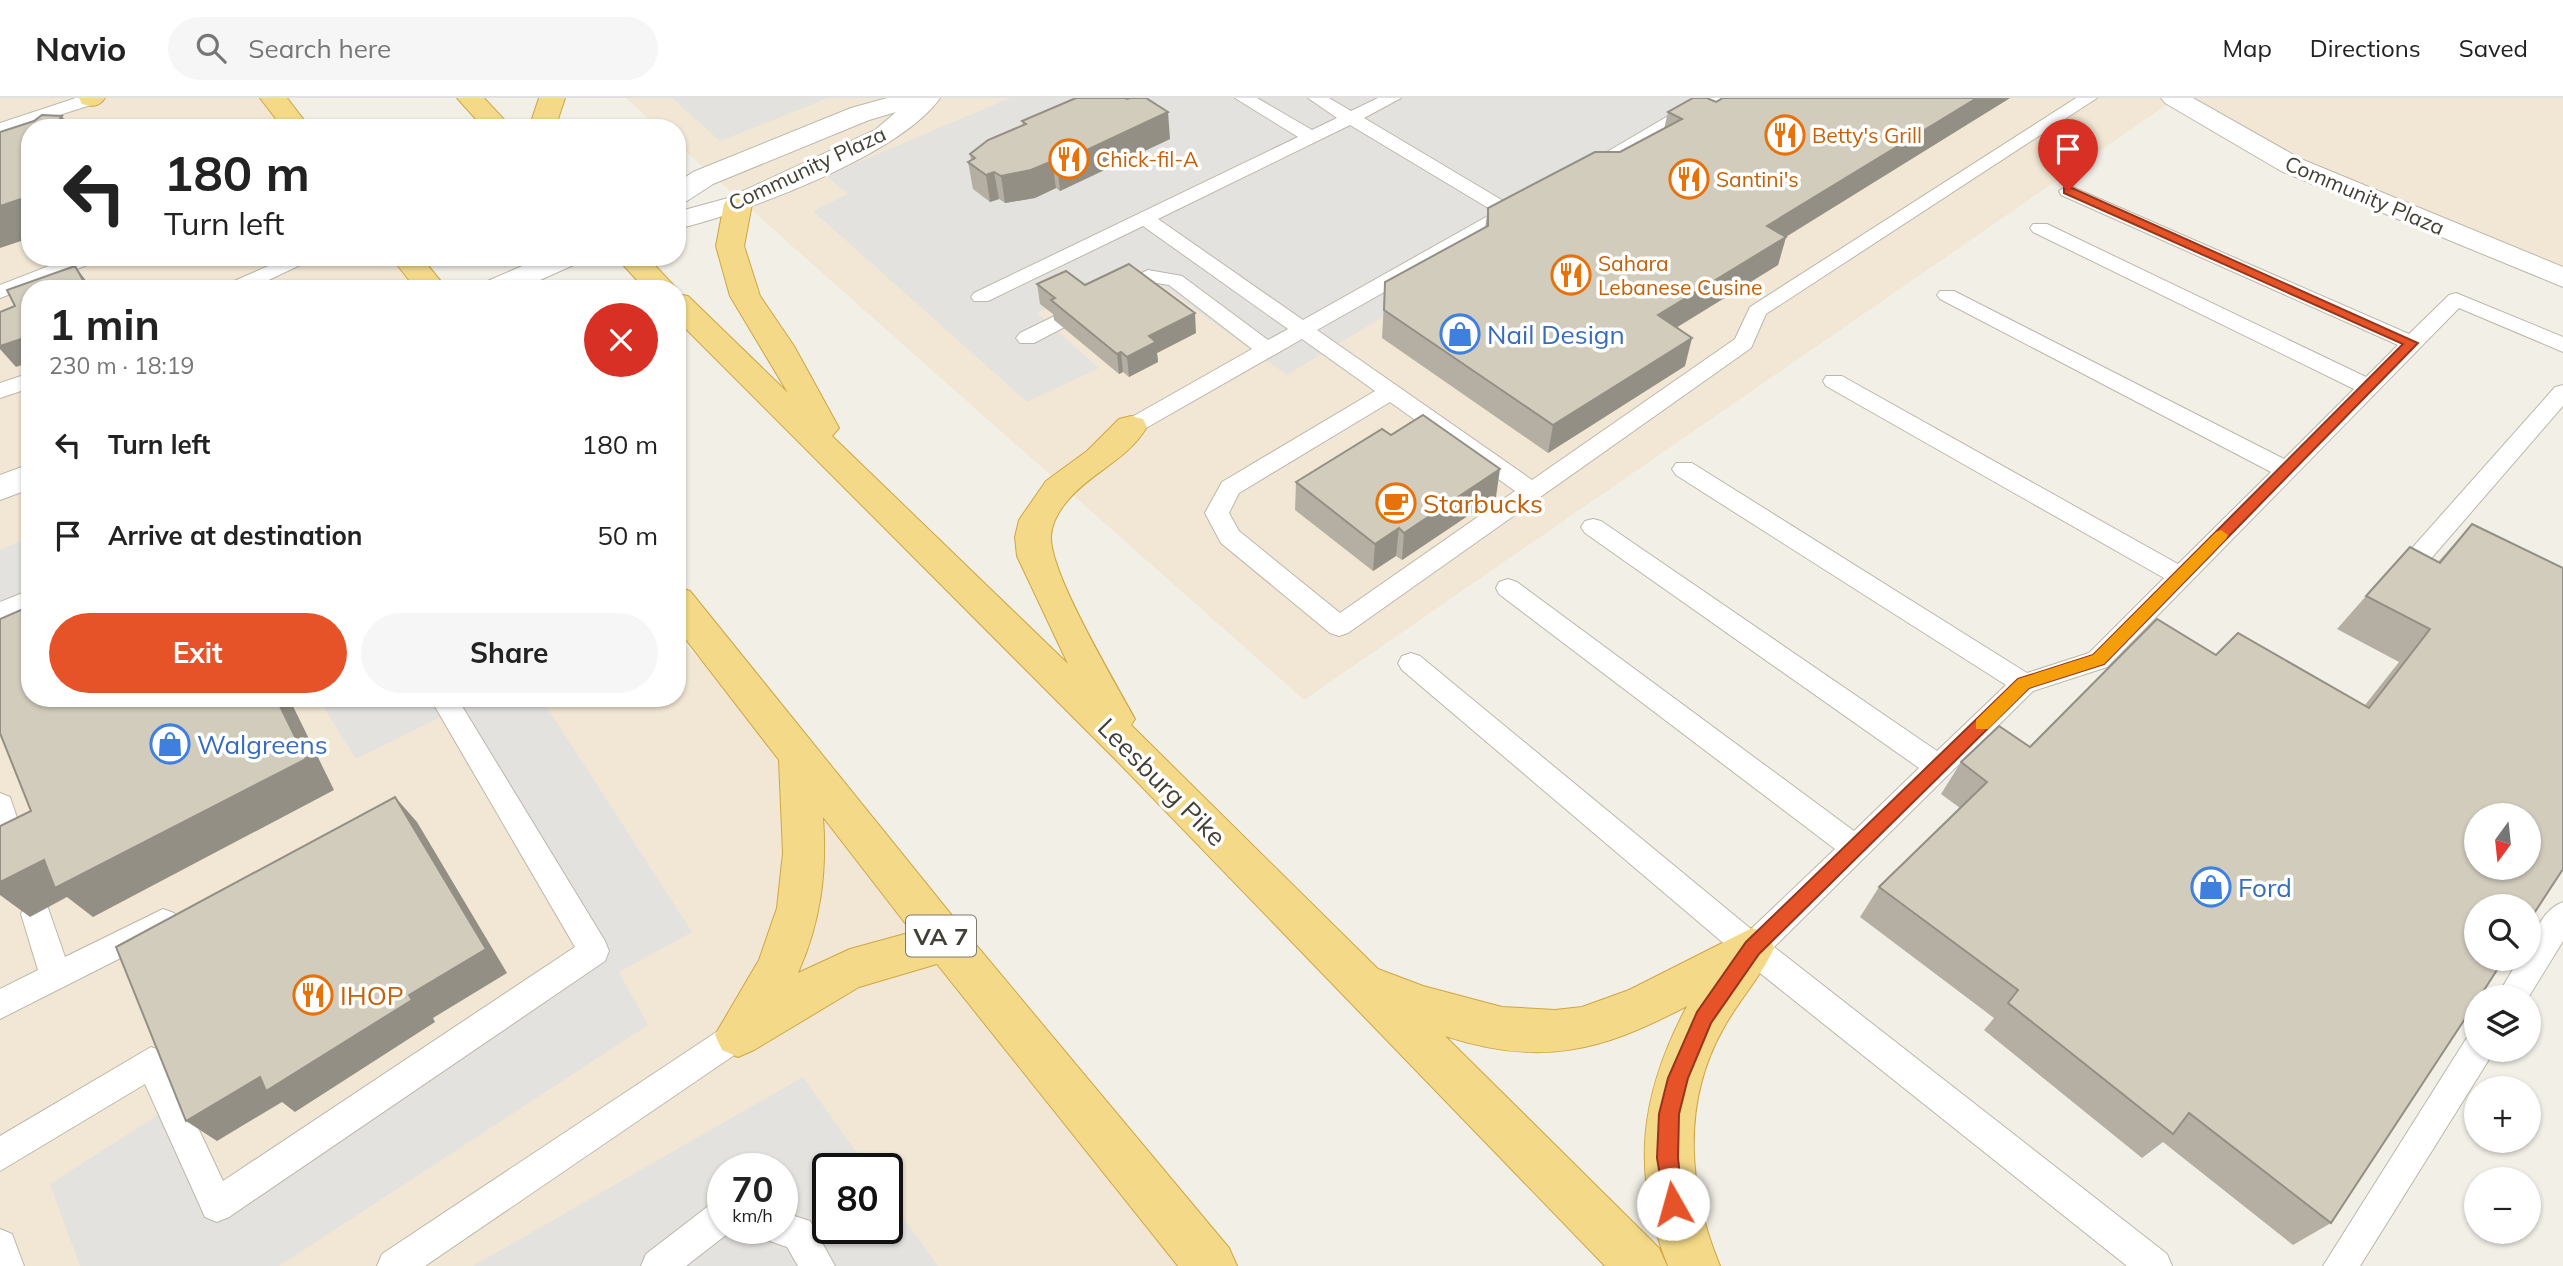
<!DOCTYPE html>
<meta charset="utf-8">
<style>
:root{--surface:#fff;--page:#f6f6f6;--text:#222;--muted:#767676;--line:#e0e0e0;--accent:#e75329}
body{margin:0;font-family:Mulish,sans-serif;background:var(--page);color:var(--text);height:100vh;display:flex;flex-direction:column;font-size:26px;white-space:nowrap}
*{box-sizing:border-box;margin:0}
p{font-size:23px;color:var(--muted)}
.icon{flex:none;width:38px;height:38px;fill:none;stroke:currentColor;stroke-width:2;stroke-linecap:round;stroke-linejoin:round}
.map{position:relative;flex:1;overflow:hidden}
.panel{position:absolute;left:21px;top:182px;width:665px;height:427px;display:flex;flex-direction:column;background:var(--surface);border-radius:28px;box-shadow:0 2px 5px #0004}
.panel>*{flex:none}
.banner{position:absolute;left:21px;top:21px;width:665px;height:147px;border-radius:28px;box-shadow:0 2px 5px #0004;background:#fff;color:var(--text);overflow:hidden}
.needle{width:46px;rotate:195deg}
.controls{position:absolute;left:2464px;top:705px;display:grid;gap:14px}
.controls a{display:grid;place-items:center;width:77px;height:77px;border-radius:50%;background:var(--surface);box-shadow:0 2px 5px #0004;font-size:35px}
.speed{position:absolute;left:707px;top:1055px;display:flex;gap:14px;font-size:35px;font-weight:700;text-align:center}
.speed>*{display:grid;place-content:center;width:91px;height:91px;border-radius:50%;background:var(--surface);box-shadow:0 2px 5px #0004;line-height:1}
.speed small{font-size:18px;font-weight:400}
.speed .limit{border:4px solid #111;border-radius:10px;background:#fff;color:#111}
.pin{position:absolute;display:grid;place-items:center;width:60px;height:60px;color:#fff;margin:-72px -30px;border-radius:50% 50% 50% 0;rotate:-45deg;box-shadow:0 0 7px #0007}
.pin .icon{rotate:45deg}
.me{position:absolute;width:77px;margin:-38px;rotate:353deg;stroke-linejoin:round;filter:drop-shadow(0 0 5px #0008)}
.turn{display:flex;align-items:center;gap:24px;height:147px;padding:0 28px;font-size:32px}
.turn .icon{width:91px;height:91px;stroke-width:2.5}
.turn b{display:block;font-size:49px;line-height:60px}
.round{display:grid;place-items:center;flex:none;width:74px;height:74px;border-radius:37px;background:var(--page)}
.headline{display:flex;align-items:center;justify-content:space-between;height:119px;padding:0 28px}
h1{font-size:42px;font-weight:700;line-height:52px}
.cta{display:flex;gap:14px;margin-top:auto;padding:14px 28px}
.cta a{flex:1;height:80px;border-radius:42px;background:var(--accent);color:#fff;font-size:28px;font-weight:700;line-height:80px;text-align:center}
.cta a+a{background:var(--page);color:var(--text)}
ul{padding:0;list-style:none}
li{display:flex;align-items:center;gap:21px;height:91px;padding:0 28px}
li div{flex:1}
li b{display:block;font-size:26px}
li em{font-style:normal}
header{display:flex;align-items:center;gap:42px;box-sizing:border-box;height:98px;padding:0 35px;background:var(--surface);border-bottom:2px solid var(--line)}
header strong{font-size:33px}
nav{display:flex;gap:38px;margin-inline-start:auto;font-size:24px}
.search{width:490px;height:63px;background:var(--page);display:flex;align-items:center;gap:18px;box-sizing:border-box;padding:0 24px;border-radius:38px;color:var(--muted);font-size:26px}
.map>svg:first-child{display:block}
.commercial{fill:#f2e7d4;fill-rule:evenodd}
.parking{fill:#e3e2de;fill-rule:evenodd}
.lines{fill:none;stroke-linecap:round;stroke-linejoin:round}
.service-casing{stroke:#bcb7aa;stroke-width:2}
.minor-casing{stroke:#bcb7aa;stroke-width:2}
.trunk-casing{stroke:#cfa643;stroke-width:2}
.service{fill:#fff;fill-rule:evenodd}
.minor{fill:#fff;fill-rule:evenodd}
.trunk{fill:#f3d988;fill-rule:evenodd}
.wall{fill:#b5afa3}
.shaded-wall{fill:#938f84}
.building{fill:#d2ccbd;stroke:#938f84;stroke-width:2;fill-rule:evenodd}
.route{fill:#e75329;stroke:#96361b;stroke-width:2}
.slow{fill:#f59e0b}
.labels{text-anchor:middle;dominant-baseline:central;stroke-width:7;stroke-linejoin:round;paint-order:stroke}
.far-food-label{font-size:21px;fill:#c56008;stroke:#fff;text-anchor:start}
.far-street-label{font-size:21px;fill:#444036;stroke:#fff}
.shield{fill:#fff;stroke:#7c7972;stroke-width:2}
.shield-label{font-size:24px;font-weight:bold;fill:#444036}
.shop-label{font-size:26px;fill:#366cbe;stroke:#fff;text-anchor:start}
.food-label{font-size:26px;fill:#c56008;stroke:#fff;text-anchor:start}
.street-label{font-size:26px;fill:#444036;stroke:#fff}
</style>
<header>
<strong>Navio</strong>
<div class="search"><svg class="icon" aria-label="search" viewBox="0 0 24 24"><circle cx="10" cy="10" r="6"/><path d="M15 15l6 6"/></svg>Search here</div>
<nav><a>Map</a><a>Directions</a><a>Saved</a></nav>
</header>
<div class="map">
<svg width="2563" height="1168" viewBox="0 0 2563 1168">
<rect width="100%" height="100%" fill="#f2efe7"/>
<!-- commercial -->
<g class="commercial">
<path d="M0,0H273L297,30H30V159H405L432,191H30V600H677V539L799,659L1217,1168H0ZM723,1071H782V1130H723ZM828,1071H887V1130H828Z"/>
<path d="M626,0H2563V180L2291,67L2175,1L1304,602L677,46V30H659Z"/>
</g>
<!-- parking -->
<g class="parking">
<path d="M672,0H828L720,43Z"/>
<path d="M1010,0H1745L1287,277L1133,167L1037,215L1099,270L1027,304L813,113L848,96L826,78Z"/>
<path d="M30,439V548L0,516V452Z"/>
<path d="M318,600H541L692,834L619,874L648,927L279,1168H80L50,1086L172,1008L217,1107L593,854L451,614L356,661Z"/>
<path d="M803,979L868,1071H828V1130H887V1097L938,1168H473ZM723,1071H782V1130H723Z"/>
</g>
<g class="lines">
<!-- service casing -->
<g class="service-casing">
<g id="service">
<path d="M76,0L100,1L97,5L0,36V25Z"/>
<path d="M1235,0H1257L1312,32L1337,20L1308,0H1329L1351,13L1378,0H1401L1364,20L1510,107H1522L1525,111L1517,119L1317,232L1532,382L1735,241L1750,209L2076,0H2097L1766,216L1751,250L1348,535L1339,538L1330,535L1221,445L1205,415L1222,384L1375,293L1302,241L1139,334H1123L1120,329L1123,324L1252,251L1169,187L1151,184L1034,245H1020L1016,240L1020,235L1148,172L1182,178L1268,242L1288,231L1143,128L988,203H974L971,199L974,195L1298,39ZM1350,27L1495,114L1303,222L1158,121ZM1390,304L1515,393L1340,515L1239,433L1229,415L1239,395Z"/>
<path d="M1699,0H1721L1592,76H1578L1576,72Z"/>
<path d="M2068,87L2409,236L2449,197L2456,195L2563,239V254L2459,210L2107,569L2033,593L1774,849L2167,1156L2172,1168H2127L1741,860L1402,572L1398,565L1402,558L1411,555L1420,558L1751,831L1835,751L1499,496L1496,490L1499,484L1508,481L1517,484L1854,733L1919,670L1585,435L1581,429L1585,423L1593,421L1601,423L1937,653L2006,587L1676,377L1672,371L1676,365H1692L2027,575L2089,555L2164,480L1826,288L1823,283L1826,278H1842L2178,466L2271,374L1940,201L1937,197L1940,193H1954L2284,361L2354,291L2033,134L2030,130L2033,126H2047L2366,279L2398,247L2061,97L2059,93Z"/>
<path d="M72,159H101L98,163L0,200V187Z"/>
<path d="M289,159H317L250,191H222L225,187Z"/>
<path d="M30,275V290L0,300V285Z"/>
<path d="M2563,287V308L2415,479L2406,482L2397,479L2394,473L2397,467L2555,289Z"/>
<path d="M30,492V512L0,524V504Z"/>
<path d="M430,600H457L605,843L609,853L605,863L229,1119L217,1124L205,1119L145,986L0,1073V1038L151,949L162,953L223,1083L575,849Z"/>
<path d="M0,695L10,699L30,758L26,767L16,770L6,767L0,753Z"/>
<path d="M36,803L47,807L65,859L163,811L174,815L178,824L174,833L0,921V891L38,872L21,816L25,807Z"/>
<path d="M2563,804V843L2528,900H2496L2519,861H2529C2529,840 2543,811 2563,804Z"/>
<path d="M738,922L749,927L754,937L749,947L425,1168H377L382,1156L727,927Z"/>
<path d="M2476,937V952H2493L2488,963L2360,1168H2323L2466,941Z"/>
<path d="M723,1101V1130H735L686,1168H641L646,1156L711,1106Z"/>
<path d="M782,1114L810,1123L835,1168H798L787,1149L767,1142L762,1130H782Z"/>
<path d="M0,1131L12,1136L24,1168H0Z"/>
</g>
</g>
<!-- minor casing -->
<g class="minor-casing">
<g id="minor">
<path d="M887,0H940C900,57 745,115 677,131V114L728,100L875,32L896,14L869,22L713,86L687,103L677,105V85L693,74L851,10Z"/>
<path d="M2161,0H2193L2301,61L2563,169V189L2281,73L2165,5Z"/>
<path d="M543,159H582L578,165L520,191H479L483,185Z"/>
<path d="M30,366V391L0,402V377Z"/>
</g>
</g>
<!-- trunk casing -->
<g class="trunk-casing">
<g id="trunk">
<path d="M79,0H105C99,9 92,9 82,6Z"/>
<path d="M260,0H287L310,30H283Z"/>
<path d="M457,0H484L512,30H484Z"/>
<path d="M539,0H565L555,30H529Z"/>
<path d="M738,98L748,100L752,106L744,148L760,198L794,248L839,330L832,338L1068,566L1017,458L1015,439L1019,422L1046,383L1087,353L1119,321L1131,318L1143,321L1147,329C1127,362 1092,374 1069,401C1060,411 1052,424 1051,438C1049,474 1115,584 1135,621L1131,627L1378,871L1423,888L1502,909L1555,912L1582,909L1629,892L1752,830L1768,836L1774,850C1761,879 1738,903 1723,931C1681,1006 1688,1091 1720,1168H1668C1630,1074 1640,997 1687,908C1600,954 1540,969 1445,938L1659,1150L1667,1168H1605L1116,662L677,222V196L688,198L788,295L730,198L716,148L724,106L728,100Z"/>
<path d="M391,159H421L447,191H416Z"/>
<path d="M616,159H647L677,191H645Z"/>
<path d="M677,489L690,493L962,830L1229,1150L1237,1168H1178L937,866L859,889L754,952L738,959L722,952L715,937L759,862L777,810L783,755L779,662L677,530ZM823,719L912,834L850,851L798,875C821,823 827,775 823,719Z"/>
</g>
</g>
<!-- service -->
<use href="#service" class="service"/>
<!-- minor -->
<use href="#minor" class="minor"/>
<!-- trunk -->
<use href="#trunk" class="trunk"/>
</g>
<!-- wall -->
<g class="wall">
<path d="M1723,0H2010L1786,139L1778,167L1676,230L1685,268L1548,355L1382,240L1385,184L1485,130L1488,110L1620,54L1664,31L1668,14L1716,4Z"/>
<path d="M1127,1L1170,41L1060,93L1056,90L1035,100L1005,105L999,101L990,104L973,91L968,64L971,62L970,56L1023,27L1022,23Z"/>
<path d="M1037,186L1085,187L1196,235L1157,255L1158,264L1129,279L1123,274L1119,276L1054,222L1053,216L1040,206Z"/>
<path d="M1391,337L1496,399L1402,462L1396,458L1373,473L1295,412L1296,384Z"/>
<path d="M2472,426L2331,1125L2293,1147L2163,1044L2142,1060L1984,932L1994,920L1860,819L1879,789L1960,710L1941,696L1961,664L2030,649L2216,557L2365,607L2399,564L2337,531L2366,498L2438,464Z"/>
</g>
<!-- shaded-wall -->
<g class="shaded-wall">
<path d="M1977,0H2010L1758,156L1767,128Z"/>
<path d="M1168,14L1170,41L1060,93L1057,66Z"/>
<path d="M62,18L70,30H63L58,23Z"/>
<path d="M1052,63L1056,90L1035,100L1005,105L1001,78Z"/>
<path d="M994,74L999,101L990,104L986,77Z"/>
<path d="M30,98V140L0,150V108Z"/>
<path d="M1786,139L1778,167L1651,245L1658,217Z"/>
<path d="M75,168L90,188L92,191H88Z"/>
<path d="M1195,215L1196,235L1157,255L1158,264L1129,279L1127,259L1149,238Z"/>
<path d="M30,238V264L16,269L0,251V243Z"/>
<path d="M1692,240L1685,268L1548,355L1553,327Z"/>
<path d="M1121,254L1123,274L1119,276L1117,256Z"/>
<path d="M1500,371L1496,399L1402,462L1404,435Z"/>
<path d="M1399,430L1396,458L1373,473L1375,446Z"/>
<path d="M276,600H289L334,692L93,819L67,799L30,819L0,797V784Z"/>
<path d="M395,699L417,724L507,875L433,920L435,924L295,1014L282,1004L217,1043L186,1023L260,979L409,897Z"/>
</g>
<!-- building -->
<g class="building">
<path d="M1076,0H1125L1127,1L1130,0H1146L1168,14L1057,66L1052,63L1031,72L1001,78L994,74L986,77L968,64L975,60L970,56L988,42L1026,26L1022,23Z"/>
<path d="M1693,0H1707L1716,4L1723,0H1977L1767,128L1786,139L1658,217L1692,240L1553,327L1384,212L1385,184L1488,128V110L1595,54H1620L1682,21L1668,14Z"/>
<path d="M42,17L62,18L58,23L64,30H30V98L0,108V34L34,23Z"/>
<path d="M1129,166L1195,215L1149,238L1156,244L1127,259L1121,254L1117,256L1051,202L1055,200L1037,186L1066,173L1085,187Z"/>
<path d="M75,168L88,191H30V238L0,248V214L15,208L7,192Z"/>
<path d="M1423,317L1500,371L1404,435L1399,430L1375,446L1296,384L1382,331L1391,337Z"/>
<path d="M2472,426L2563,470V771L2529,823V808H2476V861H2504L2479,900H2476V904L2331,1125L2189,1015L2173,1036L2008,905L2018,892L1879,789L1987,684L1961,664L1999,628L2030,649L2157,521L2216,557L2238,535L2369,610L2430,531L2366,498L2410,449L2440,465ZM2476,718H2529V770H2476Z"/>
<path d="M30,508V600H276L306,661L55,790L44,762L0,784V728L31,713L0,635V521Z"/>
<path d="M395,699L486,851L409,897L412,902L266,993L260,979L186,1023L116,849Z"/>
</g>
<!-- route -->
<path class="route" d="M2064,90H2072L2418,245L2104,566L2029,590L1759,856L1711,925L1688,980L1679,1016L1678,1060L1683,1106L1680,1113L1673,1116L1666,1113L1657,1060L1659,1016L1668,980L1697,914L1746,844L2018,581L2093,557L2403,246L2064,95Z"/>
<!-- slow -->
<path class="slow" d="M2221,432L2228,437L2226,441L2104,566L2029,590L1988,631H1976V622L2018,581L2093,557L2216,434Z"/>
<!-- icons -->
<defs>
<g id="restaurant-ring" transform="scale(2.0125)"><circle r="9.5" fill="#fff" stroke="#e8710a" stroke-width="1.5"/><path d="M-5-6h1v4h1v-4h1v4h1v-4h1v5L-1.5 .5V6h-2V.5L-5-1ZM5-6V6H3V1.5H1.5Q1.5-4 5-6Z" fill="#e8710a"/></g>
<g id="shop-ring" transform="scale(2.0125)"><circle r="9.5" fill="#fff" stroke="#3f7fe0" stroke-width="1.5"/><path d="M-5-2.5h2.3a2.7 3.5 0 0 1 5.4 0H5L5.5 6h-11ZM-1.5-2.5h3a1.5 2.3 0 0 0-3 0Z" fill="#3f7fe0"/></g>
<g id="cafe-ring" transform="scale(2.0125)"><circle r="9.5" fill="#fff" stroke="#e8710a" stroke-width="1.5"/><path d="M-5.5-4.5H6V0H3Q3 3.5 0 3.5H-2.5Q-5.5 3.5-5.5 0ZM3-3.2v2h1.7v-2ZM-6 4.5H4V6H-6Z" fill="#e8710a"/></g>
</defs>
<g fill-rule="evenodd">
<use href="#restaurant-ring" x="1785" y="37"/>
<use href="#restaurant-ring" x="1069" y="61"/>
<use href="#restaurant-ring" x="1689" y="81"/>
<use href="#restaurant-ring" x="1571" y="177"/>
<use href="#shop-ring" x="1460" y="236"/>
<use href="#cafe-ring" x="1396" y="405"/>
<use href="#shop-ring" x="170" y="646"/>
<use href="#shop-ring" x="2211" y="789"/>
<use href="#restaurant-ring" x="313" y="897"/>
</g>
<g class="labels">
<!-- far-food labels -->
<g class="far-food-label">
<text x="1812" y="37">Betty's Grill</text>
<text x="1096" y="61">Chick-fil-A</text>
<text x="1716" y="81">Santini's</text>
<text x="1598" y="165">Sahara<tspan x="1598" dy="24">Lebanese Cusine</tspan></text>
</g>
<!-- far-street labels -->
<g class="far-street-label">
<text transform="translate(807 70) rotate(-25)">Community Plaza</text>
<text transform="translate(2365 97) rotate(23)">Community Plaza</text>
</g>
<!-- shield labels -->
<rect class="shield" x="906" y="817.5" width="70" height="41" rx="5"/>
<g class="shield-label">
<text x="941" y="838">VA 7</text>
</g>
<!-- shop labels -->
<g class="shop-label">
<text x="1487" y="236">Nail Design</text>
<text x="197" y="646">Walgreens</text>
<text x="2238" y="789">Ford</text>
</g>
<!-- food labels -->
<g class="food-label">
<text x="1423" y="405">Starbucks</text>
<text x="340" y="897">IHOP</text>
</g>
<!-- street labels -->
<g class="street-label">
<text transform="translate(1162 684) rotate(45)">Leesburg Pike</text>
</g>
</g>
</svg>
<div class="controls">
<a><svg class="needle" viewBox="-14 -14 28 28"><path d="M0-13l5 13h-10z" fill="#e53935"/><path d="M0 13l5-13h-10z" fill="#767676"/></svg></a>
<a><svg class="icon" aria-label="search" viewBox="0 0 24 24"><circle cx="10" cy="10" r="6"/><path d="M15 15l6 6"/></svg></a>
<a><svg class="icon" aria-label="layers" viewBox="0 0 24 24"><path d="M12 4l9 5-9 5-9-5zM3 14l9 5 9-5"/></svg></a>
<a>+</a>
<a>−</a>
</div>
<div class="speed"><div>70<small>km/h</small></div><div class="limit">80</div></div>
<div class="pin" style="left:2068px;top:93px;background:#d93025"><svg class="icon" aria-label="arrive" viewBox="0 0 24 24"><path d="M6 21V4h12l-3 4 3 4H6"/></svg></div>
<svg class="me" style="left:1673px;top:1106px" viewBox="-20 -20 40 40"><circle r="19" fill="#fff"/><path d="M0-13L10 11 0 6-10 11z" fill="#e75329"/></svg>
<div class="banner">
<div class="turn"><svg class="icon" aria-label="left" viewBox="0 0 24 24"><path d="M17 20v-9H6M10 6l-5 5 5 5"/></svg><div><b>180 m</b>Turn left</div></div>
</div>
<section class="panel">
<div class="headline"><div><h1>1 min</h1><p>230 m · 18:19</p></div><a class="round" style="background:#d93025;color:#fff"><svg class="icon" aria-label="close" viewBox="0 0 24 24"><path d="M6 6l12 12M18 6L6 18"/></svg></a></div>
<ul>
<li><svg class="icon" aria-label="left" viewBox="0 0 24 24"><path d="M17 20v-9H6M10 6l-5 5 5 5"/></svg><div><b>Turn left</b></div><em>180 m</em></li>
<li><svg class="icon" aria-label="arrive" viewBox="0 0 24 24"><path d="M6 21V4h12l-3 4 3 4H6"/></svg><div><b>Arrive at destination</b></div><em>50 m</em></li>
</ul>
<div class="cta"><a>Exit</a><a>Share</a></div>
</section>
</div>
